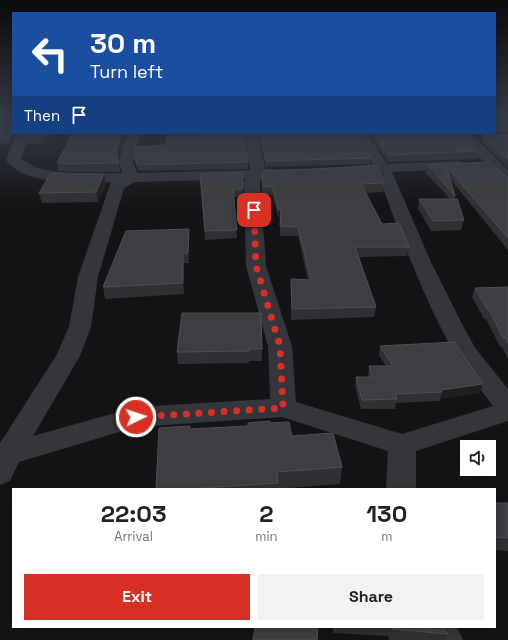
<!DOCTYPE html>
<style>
:root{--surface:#fff;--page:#f2f2f2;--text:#222;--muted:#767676;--accent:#d93025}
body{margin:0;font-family:"Space Grotesk",sans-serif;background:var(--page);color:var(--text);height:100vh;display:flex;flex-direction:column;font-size:15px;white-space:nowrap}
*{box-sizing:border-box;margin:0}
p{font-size:13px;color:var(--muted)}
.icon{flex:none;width:22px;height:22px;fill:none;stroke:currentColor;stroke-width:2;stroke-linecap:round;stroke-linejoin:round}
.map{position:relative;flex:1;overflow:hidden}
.panel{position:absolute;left:12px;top:488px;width:484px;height:140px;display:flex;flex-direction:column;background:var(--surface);border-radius:0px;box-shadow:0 2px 10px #0003}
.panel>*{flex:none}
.top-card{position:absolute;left:12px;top:12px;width:484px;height:122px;border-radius:0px;box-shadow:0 2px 10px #0003;background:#1a4fa0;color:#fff;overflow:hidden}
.fabs{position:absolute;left:460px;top:440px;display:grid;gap:8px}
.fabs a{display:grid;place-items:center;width:36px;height:36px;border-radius:0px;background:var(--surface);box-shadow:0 2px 10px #0003;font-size:20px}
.pin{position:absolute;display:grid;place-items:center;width:34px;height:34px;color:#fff;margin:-17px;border-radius:8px;box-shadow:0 2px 6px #0006}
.me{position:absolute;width:44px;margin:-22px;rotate:86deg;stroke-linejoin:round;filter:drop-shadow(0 0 3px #0008)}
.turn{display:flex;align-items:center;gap:14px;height:84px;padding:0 12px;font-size:18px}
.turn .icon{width:52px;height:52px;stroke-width:2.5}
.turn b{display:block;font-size:28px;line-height:34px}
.then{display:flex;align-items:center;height:38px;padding:0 12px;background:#0003;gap:8px;font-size:15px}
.eta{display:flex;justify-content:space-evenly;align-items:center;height:68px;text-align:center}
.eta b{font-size:24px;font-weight:800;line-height:28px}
.cta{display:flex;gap:8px;margin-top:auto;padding:8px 12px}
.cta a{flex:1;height:46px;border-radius:0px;background:var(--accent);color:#fff;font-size:16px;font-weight:800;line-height:46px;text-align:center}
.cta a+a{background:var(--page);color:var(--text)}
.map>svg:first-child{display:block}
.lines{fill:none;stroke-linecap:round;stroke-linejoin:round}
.minor{fill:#35363b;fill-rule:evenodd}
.wall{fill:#303034}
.shaded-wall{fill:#1f1f22}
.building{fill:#3d3e42;stroke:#4d4f54}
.route{stroke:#d93025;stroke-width:7;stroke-dasharray:0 12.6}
</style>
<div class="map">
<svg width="508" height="640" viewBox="0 0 508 640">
<rect width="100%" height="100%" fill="#141416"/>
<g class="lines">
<!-- minor -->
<g class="minor">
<path d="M16,133H30L21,159L37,168L68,174L122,173L119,161L127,133H141L133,161L137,173L250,170L244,133H258L265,169L297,170L300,173L297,176L263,178L260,182L266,266L292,346L296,402L402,434L493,406C480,388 465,371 454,352C422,296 400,233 377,173H344L342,170L344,167L373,164L353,133H367L387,164L458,161L463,162L465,165L463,168L458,169L392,172L431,262L464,328L476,349L508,389V421L416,451V489H386L388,451L282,417L136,427L19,462L10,481L0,485V443L56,356L69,327L78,277L111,182C83,183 24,186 6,160ZM246,179L244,182L246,266L268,346L270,399L136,407L33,436L80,356L91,327L98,277L124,188L135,182Z"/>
<path d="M456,133H470L508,170V184L503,182Z"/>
<path d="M420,627H457L463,640H425Z"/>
</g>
</g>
<!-- wall -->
<g class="wall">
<path d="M0,118H13L10,144L0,145Z"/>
<rect x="495" y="118" width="13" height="13"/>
<path d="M28,133H53L45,143L28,144L27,138Z"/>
<path d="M258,133H355L371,158L370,164L266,167Z"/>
<path d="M371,133H463L479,151L478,159L388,162L371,136Z"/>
<path d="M482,134L508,135V168L481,141Z"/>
<path d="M134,155L248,162V169L138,171L135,161Z"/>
<path d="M118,159L120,172H68L58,171L57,162Z"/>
<path d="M490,162L504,175L508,177V250L451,180L455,196V199L464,220L461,230L431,231L418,209L419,199H450L426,173L428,165Z"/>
<path d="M243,173V196L234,197L237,238L205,240L200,174Z"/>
<path d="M104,174L106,184L98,202L42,203L39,193Z"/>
<path d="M262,174L384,183L383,192L365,193L382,224L409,247L407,256L359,257L376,307L374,317L291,320V279L308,280L298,236H280V219H279L272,195L262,196Z"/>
<path d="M189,239V263H184V294L105,299L103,287Z"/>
<path d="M508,287V359L502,347H500L486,319H484L472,297L475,288Z"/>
<path d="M380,346L480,393L440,399V401L396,403L395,409H361L355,386L356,377H368V375L369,366H386L379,355Z"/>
<path d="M262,349V361H249V363L178,364L177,352Z"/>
<path d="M270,423L342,467L340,484L278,489H156L190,429L248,426Z"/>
<path d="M495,503H508V551L495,550Z"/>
<path d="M333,627H427L428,630L448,634L446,640H389L388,636L333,633Z"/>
</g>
<!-- shaded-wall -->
<g class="shaded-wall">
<path d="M13,129V133H15L10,144L9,139Z"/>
<path d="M47,133H53L45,143L43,137Z"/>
<path d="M122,133H125L118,161L116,152Z"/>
<path d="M104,174L106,184L98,202L96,192Z"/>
<path d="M281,209L280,219H279V210Z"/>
<path d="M189,229V263L188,253Z"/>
<path d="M183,253L184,263V294L183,283Z"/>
<path d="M483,384L480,393L440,399L442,392L441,390Z"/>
</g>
<!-- building -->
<g class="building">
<path d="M0,118H13V129L9,139H0Z"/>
<rect x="495" y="118" width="13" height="6"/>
<path d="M28,133H47L43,137L27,138Z"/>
<path d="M73,133H122L116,152L119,163L67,164L57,162Z"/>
<path d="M197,133H243L248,162L137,165L134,155L136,147L166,145L167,136H196Z"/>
<path d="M260,133H355L371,158L266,161Z"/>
<path d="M374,133H463L479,151L389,155Z"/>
<path d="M482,134L508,135V159Z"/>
<path d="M490,162L504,175L508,177V238L446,166L455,196L428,165Z"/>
<path d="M377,166L384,183L361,184L382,224L399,223L409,247H355L376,307L292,309L291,279L311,280L298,227L280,226L281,209L279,210L272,186L263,187L262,174L264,171Z"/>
<path d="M51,173L104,174L96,192L39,193Z"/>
<path d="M243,173V189H233L237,230L205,231L200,174Z"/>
<path d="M419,199H457L464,220L433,221Z"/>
<path d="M189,229L188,253H183V283L103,287L126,231Z"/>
<path d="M508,287V343L505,338H503L489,309H487L475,288Z"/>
<path d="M182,313H261L262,349H249V351L177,352Z"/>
<path d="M454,342L483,384L441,390L442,392L395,394L397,399L362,400L356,377H372L369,366H393L380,346Z"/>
<path d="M270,421V423L289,422L292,436L333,433L342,467L277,472L278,483L188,489H156L159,428L190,426V429L248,426V423Z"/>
<path d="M495,503H508V538L495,537Z"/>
<path d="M255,627H318L317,640H253Z"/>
<path d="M391,627H427L428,630H444L448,634L392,629Z"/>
</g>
<!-- sky -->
<linearGradient id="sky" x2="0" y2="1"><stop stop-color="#0b0b0c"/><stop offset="0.57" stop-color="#343a47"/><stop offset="1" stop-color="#343a47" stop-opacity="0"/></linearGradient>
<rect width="508" height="207" fill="url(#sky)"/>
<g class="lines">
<!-- route -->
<path class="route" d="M136,417L283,408L280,346L256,266L254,210"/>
</g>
</svg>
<div class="fabs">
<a><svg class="icon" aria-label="sound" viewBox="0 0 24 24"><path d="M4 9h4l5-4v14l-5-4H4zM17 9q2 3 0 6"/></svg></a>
</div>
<div class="pin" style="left:254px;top:210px;background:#d93025"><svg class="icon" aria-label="arrive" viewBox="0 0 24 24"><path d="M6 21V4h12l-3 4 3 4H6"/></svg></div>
<svg class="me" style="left:136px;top:417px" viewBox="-20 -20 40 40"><circle r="17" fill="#d93025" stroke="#fff" stroke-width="3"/><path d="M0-11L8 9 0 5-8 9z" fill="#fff"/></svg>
<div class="top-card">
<div class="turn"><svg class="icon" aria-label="left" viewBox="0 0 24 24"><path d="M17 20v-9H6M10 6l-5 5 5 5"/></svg><div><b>30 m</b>Turn left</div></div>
<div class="then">Then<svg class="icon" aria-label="arrive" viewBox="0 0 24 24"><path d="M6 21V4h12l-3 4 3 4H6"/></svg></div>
</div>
<section class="panel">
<div class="eta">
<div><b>22:03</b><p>Arrival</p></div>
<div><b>2</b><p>min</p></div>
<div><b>130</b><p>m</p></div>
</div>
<div class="cta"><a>Exit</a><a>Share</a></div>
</section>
</div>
